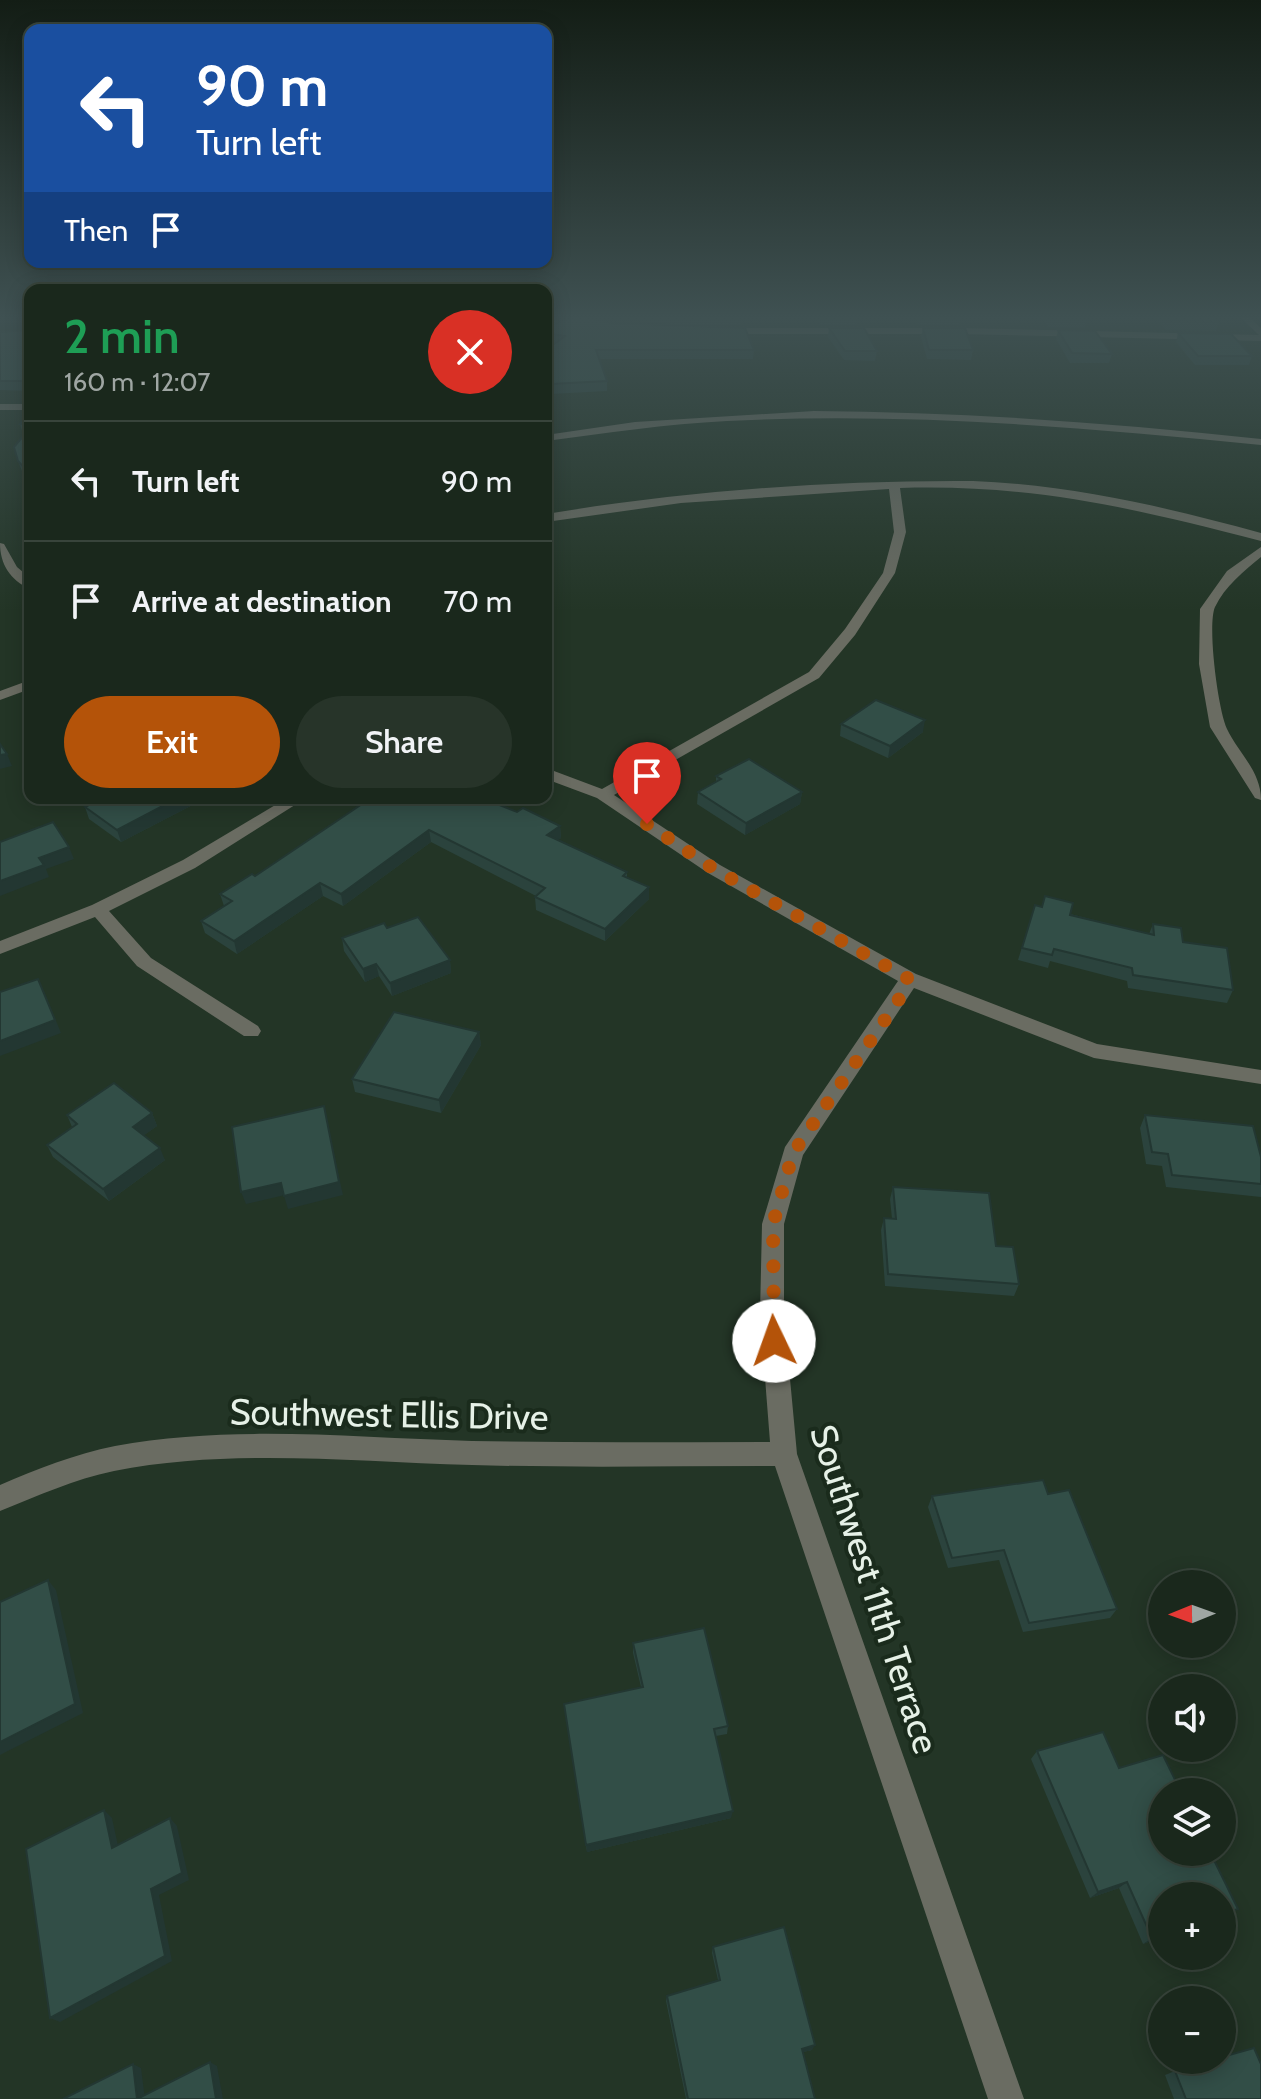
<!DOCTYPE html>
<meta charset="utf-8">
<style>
:root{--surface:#1a281c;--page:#273429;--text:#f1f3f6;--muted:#9fa6a3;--line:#38443b;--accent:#b45309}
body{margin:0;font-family:Cabin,sans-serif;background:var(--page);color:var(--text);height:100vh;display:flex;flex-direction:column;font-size:30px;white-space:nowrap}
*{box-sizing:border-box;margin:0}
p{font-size:26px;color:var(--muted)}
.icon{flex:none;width:44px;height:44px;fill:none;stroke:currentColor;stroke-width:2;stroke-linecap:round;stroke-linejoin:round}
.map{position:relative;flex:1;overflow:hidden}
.panel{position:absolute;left:24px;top:284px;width:528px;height:520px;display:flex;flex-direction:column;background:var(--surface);border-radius:16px;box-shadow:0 4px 20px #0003,0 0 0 2px var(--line)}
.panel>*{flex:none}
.hud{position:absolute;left:24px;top:24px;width:528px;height:244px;border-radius:16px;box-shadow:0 4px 20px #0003,0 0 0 2px var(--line);background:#1a4fa0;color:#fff;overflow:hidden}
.needle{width:52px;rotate:269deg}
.fabs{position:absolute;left:1148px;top:1570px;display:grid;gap:16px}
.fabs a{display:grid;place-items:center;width:88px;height:88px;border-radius:50%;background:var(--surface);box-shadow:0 4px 20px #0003,0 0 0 2px var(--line);font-size:40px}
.pin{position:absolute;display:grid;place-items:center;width:68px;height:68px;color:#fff;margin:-82px -34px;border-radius:50% 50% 50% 0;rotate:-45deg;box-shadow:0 0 8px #0007}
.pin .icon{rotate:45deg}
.me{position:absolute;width:88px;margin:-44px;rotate:357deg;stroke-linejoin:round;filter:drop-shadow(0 0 6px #0008)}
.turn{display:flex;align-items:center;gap:28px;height:168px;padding:0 40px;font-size:36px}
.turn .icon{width:104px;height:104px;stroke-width:2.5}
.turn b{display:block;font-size:56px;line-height:68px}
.then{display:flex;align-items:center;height:76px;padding:0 40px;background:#0003;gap:16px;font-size:30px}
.round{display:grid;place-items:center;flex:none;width:84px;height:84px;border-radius:42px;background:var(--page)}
.summary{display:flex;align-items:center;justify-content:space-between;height:136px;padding:0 40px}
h1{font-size:48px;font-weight:600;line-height:60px;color:#1e9e55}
.cta{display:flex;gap:16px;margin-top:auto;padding:16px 40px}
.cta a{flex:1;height:92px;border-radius:48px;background:var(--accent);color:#fff;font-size:32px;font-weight:600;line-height:92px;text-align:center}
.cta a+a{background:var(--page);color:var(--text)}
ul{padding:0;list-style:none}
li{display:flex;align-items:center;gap:24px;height:120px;padding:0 40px;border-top:2px solid var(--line)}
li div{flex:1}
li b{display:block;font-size:30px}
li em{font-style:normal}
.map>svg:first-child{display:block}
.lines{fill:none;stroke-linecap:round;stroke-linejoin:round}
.minor{fill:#6a6c62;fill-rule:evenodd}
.wall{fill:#2b433d}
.shaded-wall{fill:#233732}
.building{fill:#324e47;stroke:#233732;stroke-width:2}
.route{stroke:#b45309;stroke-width:14;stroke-dasharray:0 25.2}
.labels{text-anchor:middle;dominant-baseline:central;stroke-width:8;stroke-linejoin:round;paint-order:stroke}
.near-street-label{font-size:36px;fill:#e6f1e7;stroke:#1a2b1c}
</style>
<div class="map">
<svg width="1261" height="2099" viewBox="0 0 1261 2099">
<rect width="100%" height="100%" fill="#233526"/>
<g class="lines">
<!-- minor -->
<g class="minor">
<path d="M1240,317H1249L1261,328V341L960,334H721L716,331L721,328H960L1259,335Z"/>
<rect x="0" y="404" width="30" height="6"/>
<path d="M814,411C964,412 1112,423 1261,439V445C1083,427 906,412 727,421C666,424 606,433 546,441V435L635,422Z"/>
<path d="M973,481C1072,485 1166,507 1261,533V541C1133,508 1034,484 900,488L906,532L895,573L855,635L819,678L614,795L720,865L916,974L1097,1044L1261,1070V1084L1094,1058L914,988L803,1155L784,1224V1314L797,1454L1024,2099H988L775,1466C674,1466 573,1468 472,1465C353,1462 232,1448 114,1471C74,1479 38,1496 0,1511V1485C37,1469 75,1454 115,1446C233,1424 354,1438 472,1441C572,1443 671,1442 770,1442L760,1314L762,1224L785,1147L898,981L708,873L597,798L546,779V768L602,789L809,672L845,629L883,573L894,532L889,489L681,503L546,522V514C686,491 831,480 973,481Z"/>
<path d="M0,543L4,544L17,567L30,578V589C10,580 0,564 0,543Z"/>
<path d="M1261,547V557C1244,571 1225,586 1215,607C1207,625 1218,710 1227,729C1239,754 1261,771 1261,800L1255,798L1210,727L1199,664L1200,609L1227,571Z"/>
<path d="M30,680V689L0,700V691Z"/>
<path d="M287,798H306L195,868L109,911L151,958L258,1026L261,1031L258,1036H244L137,966L95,917L0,954V941L92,905L183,860Z"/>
</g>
</g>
<!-- wall -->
<g class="wall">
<path d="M597,317H741L740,325H682Z"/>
<path d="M815,317H858L857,325H820Z"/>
<path d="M916,317H961L960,325H918Z"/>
<path d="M1042,317H1086L1087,319L1085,328L1048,327Z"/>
<path d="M1155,317H1214L1219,322L1216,331L1166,330Z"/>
<path d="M611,323L754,350L753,359H600L607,381V391L551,394L546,376V350L555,343L546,342V327Z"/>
<path d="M829,328L877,351L875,361L844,360L828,337Z"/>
<path d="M923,328L973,350L971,360L927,359L921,337Z"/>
<path d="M30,330V391L0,390V332Z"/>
<path d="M1058,330L1112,354L1109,363H1070L1056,339Z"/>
<path d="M1178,333L1252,356L1249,365H1195L1176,342Z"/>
<path d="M30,412V481L22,471L18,461L26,434H23L20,424Z"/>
<path d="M841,724L923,732L888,758L840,736Z"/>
<path d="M716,776L802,792L800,804L745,835L697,804L698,792L716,782Z"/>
<path d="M206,798L121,842L89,819L85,807Z"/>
<path d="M371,798L517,812L560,826L561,838L557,840L627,872V877L649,887V899L605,941L536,910L535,897L536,896L431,842L343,906L323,896L237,954L205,933L201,921L224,906L220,894L255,876Z"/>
<path d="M1035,905L1149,934L1153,924L1183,942L1233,990L1227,1003L1128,988L1127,981L1050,961L1048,968L1018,960Z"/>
<path d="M387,928L450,960L451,973L392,996L379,976L365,982L344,951L342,938Z"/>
<path d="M479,1032L481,1045L441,1113L355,1092L352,1079Z"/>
<path d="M152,1113L157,1126L144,1135L165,1160L109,1201L53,1157L47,1145L72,1127L67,1115Z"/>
<path d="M1145,1115L1261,1157V1197L1166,1187L1162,1166L1146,1164L1140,1128Z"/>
<path d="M893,1187L996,1246L1019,1284L1014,1296L885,1286L881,1230L884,1218L892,1219L890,1199Z"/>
<path d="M1048,1494L1117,1609L1110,1618L1023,1632L999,1560L948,1568L928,1507L932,1496Z"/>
<path d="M633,1643L728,1726L727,1734L716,1736L731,1818L587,1852L564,1704L641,1687L633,1653Z"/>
<path d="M1037,1751L1119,1768L1238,1909L1222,1917V1896L1162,1937L1143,1944L1119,1888L1090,1898L1031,1759Z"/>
<path d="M713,1947L812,2050L803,2052L815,2099H686L666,2001L667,1996L718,1980L712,1953Z"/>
<path d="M1175,2071L1261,2099H1174L1165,2075Z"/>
</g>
<!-- shaded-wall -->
<g class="shaded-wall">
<path d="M546,317H561L546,326Z"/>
<path d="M925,720L923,732L888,758L890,746Z"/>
<path d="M7,754L12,766L0,769V755Z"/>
<path d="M802,792L800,804L745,835L746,823Z"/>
<path d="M178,798H206L121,842L117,830Z"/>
<path d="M560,826L561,838L547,848V835Z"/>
<path d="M429,830L431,842L343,906L341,894Z"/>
<path d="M69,847L74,859L46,869L49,877L0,896V881L39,858Z"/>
<path d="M320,883L323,896L237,954L234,941Z"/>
<path d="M649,887V899L605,941V929Z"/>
<path d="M450,960L451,973L392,996L390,983Z"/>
<path d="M376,964L379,976L365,982L363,969Z"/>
<path d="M44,991L61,1033L0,1056V1041Z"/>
<path d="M479,1032L481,1045L441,1113L439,1100Z"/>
<path d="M324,1106L343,1195L288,1209L284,1196Z"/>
<path d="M152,1113L157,1126L139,1139L133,1127Z"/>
<path d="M160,1148L165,1160L109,1201L103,1189Z"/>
<path d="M281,1183L285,1195L246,1204L241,1192Z"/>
<path d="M48,1580L56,1590L83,1713L0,1755V1742Z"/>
<path d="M104,1810L112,1818L120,1855L112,1848Z"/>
<path d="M733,1811L731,1818L587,1852L586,1845Z"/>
<path d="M170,1818L177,1826L189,1880L159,1895L172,1961L60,2022L50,2018L151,1889Z"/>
<path d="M1127,1882L1119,1888L1090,1898L1098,1892Z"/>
<path d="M1238,1909L1228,1915L1222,1917V1914Z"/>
<path d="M1162,1934V1937L1143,1944L1152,1938Z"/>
<path d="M815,2045L812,2050L799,2053L802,2049Z"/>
<path d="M210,2062L217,2066L223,2099H216Z"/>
<path d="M133,2064L141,2068L145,2099H137Z"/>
</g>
<!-- building -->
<g class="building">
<path d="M572,317H585L611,323L745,328L754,350H596L607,381L551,384L546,368V350L565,336L546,333V327Z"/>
<path d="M1049,317H1086L1087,319L1050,318Z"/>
<path d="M1165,317H1214L1219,322L1168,321Z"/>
<path d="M829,328H864L877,351H845Z"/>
<path d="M923,328H965L973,350H929Z"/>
<path d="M30,330V381H0V332Z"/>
<path d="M1058,330L1095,331L1112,354L1072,353Z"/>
<path d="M1178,333L1231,334L1252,356H1198Z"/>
<path d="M30,412V424H20Z"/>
<path d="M30,428V474L18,461L14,447Z"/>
<path d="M876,700L925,720L890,746L841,724Z"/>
<path d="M0,744L7,754L0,755Z"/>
<path d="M749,759L802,792L746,823L698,792L721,779L716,776Z"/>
<path d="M102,798H178L117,830L85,807Z"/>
<path d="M371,798H482L517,812L523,808L560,826L547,835L627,872L623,876L649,887L605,929L535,897L545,888L429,830L341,894L320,883L234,941L201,921L232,901L220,894L252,874L255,876Z"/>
<path d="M53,822L69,847L39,858L44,865L0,881V842Z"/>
<path d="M1045,896L1073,903L1070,915L1154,935L1153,924L1181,928L1183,942L1227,948L1233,990L1133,975L1132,968L1054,949L1052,955L1022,948L1035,905L1042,907Z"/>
<path d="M418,917L450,960L390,983L376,964L363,969L342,938L384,923L387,928Z"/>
<path d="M38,979L55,1020L0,1041V992Z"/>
<path d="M394,1012L479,1032L439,1100L352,1079Z"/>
<path d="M114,1083L152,1113L133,1127L160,1148L103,1189L47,1145L77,1124L67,1115Z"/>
<path d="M324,1106L339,1182L284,1196L281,1183L241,1192L232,1127Z"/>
<path d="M1145,1115L1253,1126L1261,1157V1184L1172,1175L1168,1154L1152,1152Z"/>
<path d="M893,1187L989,1193L996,1246L1013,1247L1019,1284L888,1274L884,1218L896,1219Z"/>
<path d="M1043,1480L1048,1494L1069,1490L1117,1609L1029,1623L1004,1550L952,1558L932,1496Z"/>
<path d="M48,1580L75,1704L0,1742V1602Z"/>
<path d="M704,1628L728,1726L714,1729L733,1811L586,1845L564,1704L643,1687L633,1643Z"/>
<path d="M1103,1732L1119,1768L1163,1755L1181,1792H1162V1852H1210L1238,1909L1222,1914V1896H1162V1934L1152,1938L1127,1882L1098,1892L1037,1751Z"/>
<path d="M104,1810L112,1848L170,1818L182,1873L151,1889L165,1956L50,2018L26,1849Z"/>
<path d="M784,1927L815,2045L802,2049L815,2099H688L667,1996L720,1980L713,1947Z"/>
<path d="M1254,2048L1261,2064V2099H1186L1175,2071L1212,2060H1222V2057Z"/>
<path d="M210,2062L216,2099H63L133,2064L137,2099Z"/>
</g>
<!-- sky -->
<linearGradient id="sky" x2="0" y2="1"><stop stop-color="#131d15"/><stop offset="0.52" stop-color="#3f5152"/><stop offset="1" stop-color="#3f5152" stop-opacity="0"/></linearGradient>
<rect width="1261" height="611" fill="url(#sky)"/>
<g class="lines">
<!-- route -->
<path class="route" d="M647,824L714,869L909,979L898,1001L793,1153L773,1224L774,1341"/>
</g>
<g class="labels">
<!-- near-street labels -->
<g class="near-street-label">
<text transform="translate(389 1414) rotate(1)">Southwest Ellis Drive</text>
<text transform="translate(875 1589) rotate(72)">Southwest 11th Terrace</text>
</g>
</g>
</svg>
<div class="fabs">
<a><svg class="needle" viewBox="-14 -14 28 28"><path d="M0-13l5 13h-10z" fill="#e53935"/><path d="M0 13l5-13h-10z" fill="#9fa6a3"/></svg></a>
<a><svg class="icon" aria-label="sound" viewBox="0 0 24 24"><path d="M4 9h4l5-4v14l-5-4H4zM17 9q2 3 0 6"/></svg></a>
<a><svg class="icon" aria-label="layers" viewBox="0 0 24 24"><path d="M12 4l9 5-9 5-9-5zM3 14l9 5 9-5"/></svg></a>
<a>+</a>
<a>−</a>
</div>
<div class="pin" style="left:647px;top:824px;background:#d93025"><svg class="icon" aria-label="arrive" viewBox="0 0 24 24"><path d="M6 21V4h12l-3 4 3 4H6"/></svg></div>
<svg class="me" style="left:774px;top:1341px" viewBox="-20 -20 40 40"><circle r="19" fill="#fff"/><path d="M0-13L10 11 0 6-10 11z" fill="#b45309"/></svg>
<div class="hud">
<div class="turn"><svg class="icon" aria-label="left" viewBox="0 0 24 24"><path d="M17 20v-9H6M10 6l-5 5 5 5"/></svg><div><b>90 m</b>Turn left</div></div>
<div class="then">Then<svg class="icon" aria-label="arrive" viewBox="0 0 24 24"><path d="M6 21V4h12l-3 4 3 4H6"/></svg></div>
</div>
<section class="panel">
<div class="summary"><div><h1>2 min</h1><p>160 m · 12:07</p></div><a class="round" style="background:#d93025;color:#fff"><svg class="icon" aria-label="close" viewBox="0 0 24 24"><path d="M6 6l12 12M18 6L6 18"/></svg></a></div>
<ul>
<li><svg class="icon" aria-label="left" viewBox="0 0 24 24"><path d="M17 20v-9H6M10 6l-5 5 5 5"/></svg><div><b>Turn left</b></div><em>90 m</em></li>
<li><svg class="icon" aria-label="arrive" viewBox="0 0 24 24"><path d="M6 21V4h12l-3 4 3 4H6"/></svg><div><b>Arrive at destination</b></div><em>70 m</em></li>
</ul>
<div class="cta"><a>Exit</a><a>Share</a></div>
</section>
</div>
